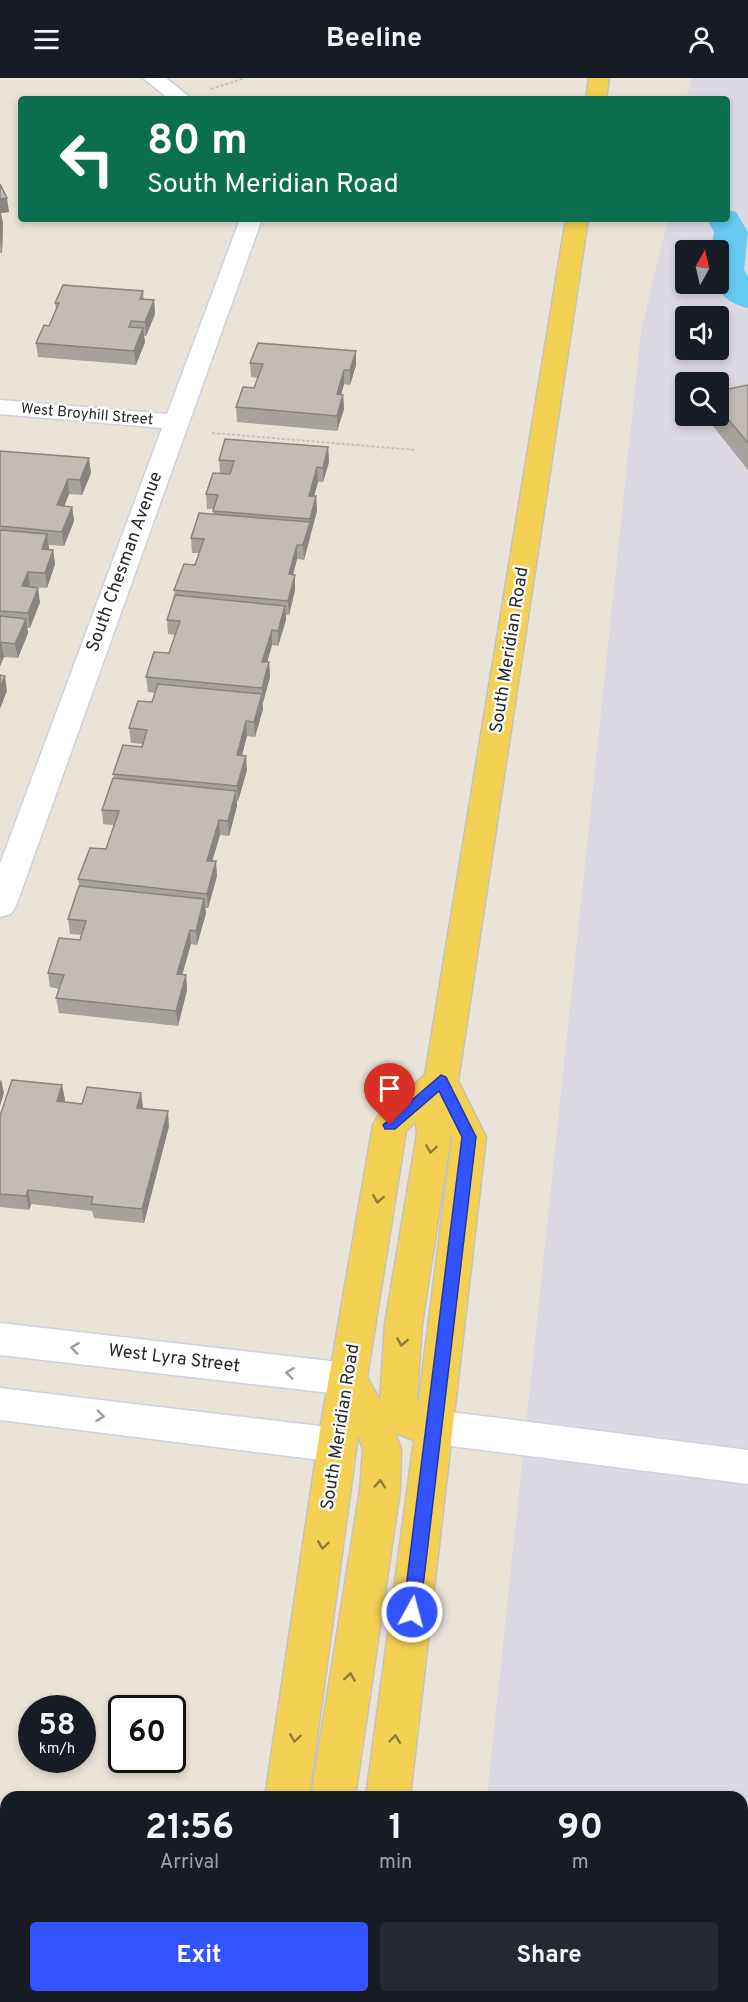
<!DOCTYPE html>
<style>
:root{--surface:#171b24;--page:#242831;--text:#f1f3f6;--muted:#9ea1a6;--accent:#3154fe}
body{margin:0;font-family:Overpass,sans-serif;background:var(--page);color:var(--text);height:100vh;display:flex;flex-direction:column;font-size:22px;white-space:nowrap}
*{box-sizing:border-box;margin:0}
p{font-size:20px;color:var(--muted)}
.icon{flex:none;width:33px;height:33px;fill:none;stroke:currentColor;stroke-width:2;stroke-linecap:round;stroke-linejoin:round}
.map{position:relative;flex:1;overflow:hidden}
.details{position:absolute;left:0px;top:1713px;width:748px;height:212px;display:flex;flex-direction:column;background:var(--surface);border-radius:18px 18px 0 0;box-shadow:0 3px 9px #0003}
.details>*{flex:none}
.top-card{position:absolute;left:18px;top:18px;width:712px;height:126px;border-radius:6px;box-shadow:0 3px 9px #0003;background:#0b6e4f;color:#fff;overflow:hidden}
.needle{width:39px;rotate:8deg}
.tools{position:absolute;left:675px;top:162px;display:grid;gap:12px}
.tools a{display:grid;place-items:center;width:54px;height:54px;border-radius:6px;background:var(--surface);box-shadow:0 3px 9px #0003;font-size:30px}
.speed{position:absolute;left:18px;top:1617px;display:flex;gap:12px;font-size:30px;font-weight:700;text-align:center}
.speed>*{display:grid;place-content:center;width:78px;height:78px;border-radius:50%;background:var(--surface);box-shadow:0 3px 9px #0003;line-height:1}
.speed small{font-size:15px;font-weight:400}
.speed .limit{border:3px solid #111;border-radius:9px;background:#fff;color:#111}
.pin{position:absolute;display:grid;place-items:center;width:51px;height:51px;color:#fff;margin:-62px -26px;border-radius:50% 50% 50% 0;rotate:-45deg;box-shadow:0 0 6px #0007}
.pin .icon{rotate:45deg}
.me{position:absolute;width:66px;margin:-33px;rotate:7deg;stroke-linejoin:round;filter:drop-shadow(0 0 4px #0008)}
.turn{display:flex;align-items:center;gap:21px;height:126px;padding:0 30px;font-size:27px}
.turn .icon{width:78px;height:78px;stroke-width:2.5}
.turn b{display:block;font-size:42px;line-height:51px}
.eta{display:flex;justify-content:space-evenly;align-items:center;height:102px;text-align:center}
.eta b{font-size:36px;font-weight:700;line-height:42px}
.primary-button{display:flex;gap:12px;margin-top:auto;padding:12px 30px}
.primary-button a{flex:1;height:69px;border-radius:6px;background:var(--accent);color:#fff;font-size:24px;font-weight:700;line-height:69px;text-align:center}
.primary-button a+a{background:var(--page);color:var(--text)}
header{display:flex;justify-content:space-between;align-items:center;height:78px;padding:0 30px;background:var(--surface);font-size:27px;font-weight:700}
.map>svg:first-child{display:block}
.industrial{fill:#dcd9e2;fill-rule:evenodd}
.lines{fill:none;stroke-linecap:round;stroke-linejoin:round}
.canal{fill:#66caf1;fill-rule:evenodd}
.minor-casing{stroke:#cdd0e1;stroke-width:3}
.major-casing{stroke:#c3c3c3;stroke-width:3}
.path{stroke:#c3c3c3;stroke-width:2;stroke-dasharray:3 2;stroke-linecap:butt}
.minor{fill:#fff;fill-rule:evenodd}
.major{fill:#f4d053;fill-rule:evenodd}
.wall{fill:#a7a29c}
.shaded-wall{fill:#88847f}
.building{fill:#c2bcb5;stroke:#88847f;stroke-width:1.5}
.oneway{stroke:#8e7c3d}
.oneway2{stroke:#9e9e9e}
.route{fill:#3154fe;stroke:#2037a5;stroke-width:1.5}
.labels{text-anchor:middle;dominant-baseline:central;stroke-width:4.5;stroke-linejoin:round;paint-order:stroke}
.far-street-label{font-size:15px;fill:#272727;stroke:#fff}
.street-label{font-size:18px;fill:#272727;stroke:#fff}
</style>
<header><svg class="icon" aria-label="menu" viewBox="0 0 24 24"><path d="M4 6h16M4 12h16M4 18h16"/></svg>Beeline<svg class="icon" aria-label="person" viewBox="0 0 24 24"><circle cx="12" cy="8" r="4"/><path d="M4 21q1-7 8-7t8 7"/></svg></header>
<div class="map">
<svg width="748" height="1924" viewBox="0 0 748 1924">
<rect width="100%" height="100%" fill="#eae3d8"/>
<!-- industrial -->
<path class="industrial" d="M692,0H748V1924H465L466,1918H742V1719H487L641,254L668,141H728V21H686ZM686,172H718V206H686ZM686,238H718V272H686ZM686,304H718V338H686Z"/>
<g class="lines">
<!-- canal -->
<path class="canal" d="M728,132L736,134L748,154L744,192L748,199V230C712,221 718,203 718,172H711L714,154L707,141H728Z"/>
<!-- minor casing -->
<g class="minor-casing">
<g id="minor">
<path d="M143,0H166L192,21H169Z"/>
<path d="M240,141H262L16,828L11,836L0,839V786L162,350L0,336V322L167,336Z"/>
<path d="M0,1245L348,1285L361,1290L367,1301L361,1312L348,1317L0,1277Z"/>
<path d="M0,1310L337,1350L351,1355L356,1367L351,1379L337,1384L0,1342Z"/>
<path d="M435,1332L748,1372V1406L435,1366L421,1361L416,1349L421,1337Z"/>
</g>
</g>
<!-- major casing -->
<g class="major-casing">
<g id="major">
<path d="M589,0H609L606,21H586Z"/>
<path d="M566,141H588L458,1003L486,1059L410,1719H366L414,1362L395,1355L401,1371L400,1412L355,1719H311L360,1412L363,1371L358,1357L309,1719H265L321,1346L373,1047L378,1038L425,997ZM416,1044L417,1056L385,1246L380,1322L367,1299L406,1053ZM451,1057L452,1059L418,1328L417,1316L422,1246Z"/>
<path d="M277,1918H323L322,1924H276Z"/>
</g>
</g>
<!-- path -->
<g class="path">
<path d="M211,11L245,0"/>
<path d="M212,355L415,372"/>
</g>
<!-- minor -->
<use href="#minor" class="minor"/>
<!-- major -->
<use href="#major" class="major"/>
</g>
<!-- wall -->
<g class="wall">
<path d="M0,106L9,134L1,135L3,146L2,175H0Z"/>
<path d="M143,213L144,221L154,222L155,236L146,258H144L145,264L136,287L38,279L36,265L49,248L56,232L55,225Z"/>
<path d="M250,285L356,287L350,307L344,306L341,317H343L344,331L337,353L237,344L236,329L254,310L258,300L251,299Z"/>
<path d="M748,307V392L705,338H718V313Z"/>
<path d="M328,369L329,384L323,404H318L314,418H316L317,433L310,456V459L304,482L297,481L293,497L295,512L289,537H286V542L278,568L272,567L267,584H269L270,599L262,625L263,631L255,659L247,658L242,677L247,692L238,723H237V728L229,758L220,757L212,783L217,798L208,830H205L206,835L197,867L191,866L182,897H186L187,912L178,948L59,935L56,920L59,911L50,909L48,895L80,862L82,857L70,856L68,841L79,808L78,801L106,771L114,747L103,746L102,732L114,700L113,696L142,669L143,666L131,665L129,650L152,624L155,615L148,614L146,599L169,575L175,557L168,556L167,542L175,518L174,512L195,487L199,475H192L191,460L213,436L214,431H207L206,416L220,395L219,382Z"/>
<path d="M0,373L91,395L82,417L69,416L64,428L72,429L74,443L64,468L49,467V471L53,472L55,486L47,510L30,509L40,524L30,550H27L28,555L18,580L4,579L0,588Z"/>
<path d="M62,1007L65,1022L64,1024L82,1026L141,1015L142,1031L169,1048L144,1145L94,1140L92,1133L31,1126L29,1132L0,1129V1038Z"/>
</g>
<!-- shaded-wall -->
<g class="shaded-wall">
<path d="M7,120L9,134L1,135L3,146L2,175L0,161V121Z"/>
<path d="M154,222L155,236L146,258L145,244Z"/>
<path d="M143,250L145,264L136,287L134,273Z"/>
<path d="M356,273V287L350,307V292Z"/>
<path d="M344,292V306L337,331V316Z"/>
<path d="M343,317L344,331L337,353V338Z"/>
<path d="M328,369L329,384L323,404V390Z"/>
<path d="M89,380L91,395L82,417L80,402Z"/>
<path d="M317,389L318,404L310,432L309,418Z"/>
<path d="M68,401L69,416L59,442L57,427Z"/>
<path d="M316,418L317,433L304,482L303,467Z"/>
<path d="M72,429L74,443L64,468L62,454Z"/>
<path d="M47,456L49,471L44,485L42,471Z"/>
<path d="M297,467V481L289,511V496Z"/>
<path d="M53,472L55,486L47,510L45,495Z"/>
<path d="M28,494L30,508L24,523L22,508Z"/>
<path d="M295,497V512L289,537L288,523Z"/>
<path d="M38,510L40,524L30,550L28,535Z"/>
<path d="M285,528L286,542L278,568V553Z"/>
<path d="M26,541L28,555L18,580L15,566Z"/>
<path d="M272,552V567L263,599L262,584Z"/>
<path d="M1,564L4,579L0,588V567Z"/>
<path d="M269,584L270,599L263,625L262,610Z"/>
<path d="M5,598L7,613L0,631V610Z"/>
<path d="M262,616L263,631L255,659L254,644Z"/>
<path d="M246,643L247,658L238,692L237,677Z"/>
<path d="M246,678L247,692L238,723L237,708Z"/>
<path d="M236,713L237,728L229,758L228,743Z"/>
<path d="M219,742L220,757L208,797L207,783Z"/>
<path d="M216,783L217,798L208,830L207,816Z"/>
<path d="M204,821L206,835L197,867L196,853Z"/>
<path d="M190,852L191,866L178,911L177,896Z"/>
<path d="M186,897L187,912L178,948L176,933Z"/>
<path d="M1,1001L4,1015L0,1028V1004Z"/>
<path d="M62,1007L65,1022L60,1037L57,1023Z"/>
<path d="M141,1015L143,1029L139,1044L137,1030Z"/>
<path d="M168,1033L169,1048L144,1145L142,1131Z"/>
<path d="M28,1112L31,1126L29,1132L26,1118Z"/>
</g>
<!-- building -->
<g class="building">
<path d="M0,106L7,120L0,121Z"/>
<path d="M63,207L143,213L140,221L154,222L145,244L131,243L129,249L143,250L134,273L36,265L44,247L49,248L59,225H55Z"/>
<path d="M258,265L356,273L350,292H344L337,316L343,317L337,338L236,329L243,309L254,310L263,286L250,285Z"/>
<path d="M748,307V365L718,329V313Z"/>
<path d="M225,361L328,369L323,390L317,389L309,418H316L310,441L213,433L218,417L206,416L213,395L230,396L234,383L219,382Z"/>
<path d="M0,373L89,380L80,402L68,401L57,427L72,429L62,454L0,448Z"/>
<path d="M199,435L310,444L303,467H297L289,496L295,497L288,523L174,512L184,486L195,487L204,461L191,460Z"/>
<path d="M0,452L47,456L42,471L53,472L45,495L28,494L22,508L38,510L28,535L0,533Z"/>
<path d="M175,517L285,528L278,553L272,552L262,584H269L262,610L146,599L154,574L169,575L180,543L167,542Z"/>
<path d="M0,538L26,541L15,566L1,564L0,567Z"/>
<path d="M0,597L5,598L0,610Z"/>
<path d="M158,606L262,616L254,644L246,643L237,677L246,678L237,708L113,696L123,667L142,669L147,652L129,650L138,623L152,624Z"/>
<path d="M113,700L236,713L228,743L219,742L207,783H216L207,816L78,801L90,770L106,771L119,733L102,732Z"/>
<path d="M79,808L204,821L196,853L190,852L177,896L186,897L176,933L56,920L64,897L48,895L59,860L80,862L86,843L68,841Z"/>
<path d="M12,1002L62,1007L57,1023L82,1026L87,1009L141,1015L137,1030L168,1033L142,1131L91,1126L93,1119L28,1112L26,1118L0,1116V1038Z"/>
</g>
<!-- one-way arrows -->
<defs><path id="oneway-chevron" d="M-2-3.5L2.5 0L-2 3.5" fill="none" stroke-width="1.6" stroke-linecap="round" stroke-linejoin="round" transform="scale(1.5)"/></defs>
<g class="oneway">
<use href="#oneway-chevron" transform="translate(431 1071) rotate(99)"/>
<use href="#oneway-chevron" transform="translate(378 1121) rotate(99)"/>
<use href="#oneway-chevron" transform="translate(402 1264) rotate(99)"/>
<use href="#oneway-chevron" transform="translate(380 1406) rotate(-86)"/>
<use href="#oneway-chevron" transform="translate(323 1467) rotate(98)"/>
<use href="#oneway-chevron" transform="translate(350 1599) rotate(-81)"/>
<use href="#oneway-chevron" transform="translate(295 1660) rotate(98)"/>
<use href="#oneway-chevron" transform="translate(395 1661) rotate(-83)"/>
</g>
<g class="oneway2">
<use href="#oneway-chevron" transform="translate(75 1270) rotate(-173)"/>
<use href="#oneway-chevron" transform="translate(290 1295) rotate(-173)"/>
<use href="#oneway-chevron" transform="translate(100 1338) rotate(7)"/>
</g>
<!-- route -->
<path class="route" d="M441,997L446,999L476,1059L420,1534L418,1540L412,1542L406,1540L403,1534L462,1059L439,1013L395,1051H385L383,1047Z"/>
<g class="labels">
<!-- far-street labels -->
<g class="far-street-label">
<text transform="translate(87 337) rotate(5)">West Broyhill Street</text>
</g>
<!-- street labels -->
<g class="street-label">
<text transform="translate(125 484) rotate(-70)">South Chesman Avenue</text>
<text transform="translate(510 572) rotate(-81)">South Meridian Road</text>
<text transform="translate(174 1281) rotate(7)">West Lyra Street</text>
<text transform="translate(341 1349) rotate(-81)">South Meridian Road</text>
</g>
</g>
</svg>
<div class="tools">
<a><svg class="needle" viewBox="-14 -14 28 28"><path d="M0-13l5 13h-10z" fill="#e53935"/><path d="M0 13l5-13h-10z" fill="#9ea1a6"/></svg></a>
<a><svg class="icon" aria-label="sound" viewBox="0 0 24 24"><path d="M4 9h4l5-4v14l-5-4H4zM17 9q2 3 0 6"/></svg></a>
<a><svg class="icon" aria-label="search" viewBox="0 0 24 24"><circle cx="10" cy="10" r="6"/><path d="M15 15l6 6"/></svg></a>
</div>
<div class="speed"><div>58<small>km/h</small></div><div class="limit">60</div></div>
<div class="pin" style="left:390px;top:1047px;background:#d93025"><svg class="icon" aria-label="arrive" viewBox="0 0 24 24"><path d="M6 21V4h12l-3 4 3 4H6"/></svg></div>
<svg class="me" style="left:412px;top:1534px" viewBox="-20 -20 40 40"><circle r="17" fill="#3154fe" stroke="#fff" stroke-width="3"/><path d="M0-11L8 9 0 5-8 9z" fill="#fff"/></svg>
<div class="top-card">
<div class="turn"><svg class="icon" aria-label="left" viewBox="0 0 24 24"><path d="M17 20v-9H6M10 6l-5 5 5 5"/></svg><div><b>80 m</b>South Meridian Road</div></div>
</div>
<section class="details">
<div class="eta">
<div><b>21:56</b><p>Arrival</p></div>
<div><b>1</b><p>min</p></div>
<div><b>90</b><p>m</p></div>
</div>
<div class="primary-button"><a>Exit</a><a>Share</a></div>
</section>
</div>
